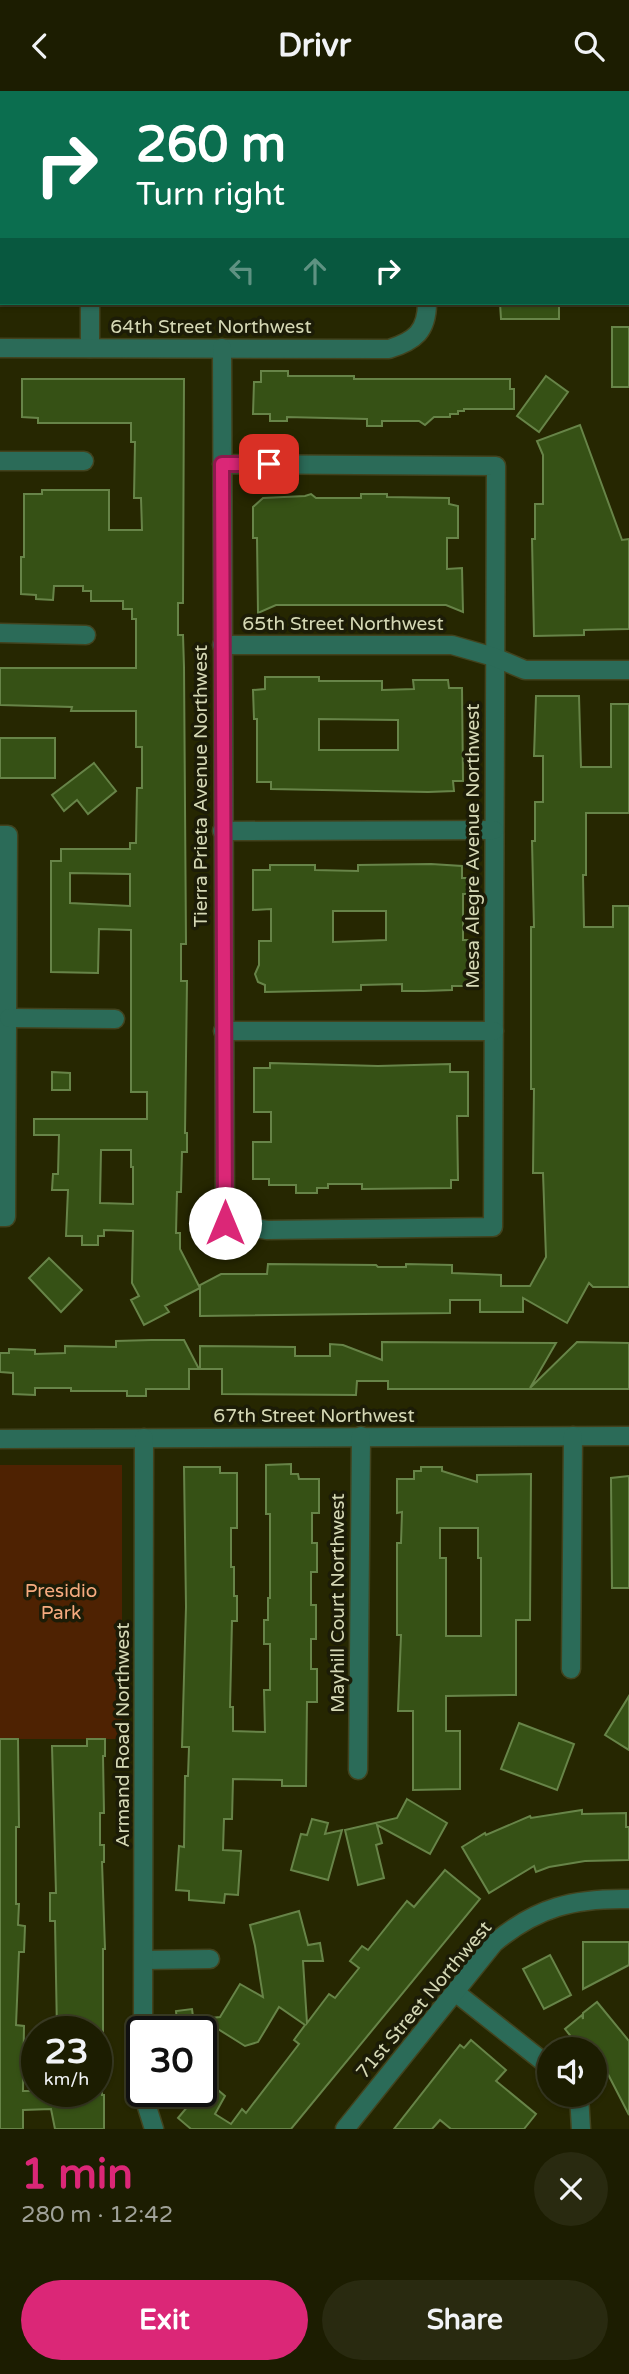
<!DOCTYPE html>
<meta charset="utf-8">
<style>
:root{--surface:#1c1d01;--page:#292a10;--text:#f1f3f6;--muted:#a0a299;--line:#3a3b23;--accent:#db2777}
body{margin:0;font-family:"Varela Round",sans-serif;background:var(--page);color:var(--text);height:100vh;display:flex;flex-direction:column;font-size:26px;white-space:nowrap}
*{box-sizing:border-box;margin:0}
p{font-size:23px;color:var(--muted)}
.icon{flex:none;width:38px;height:38px;fill:none;stroke:currentColor;stroke-width:2;stroke-linecap:round;stroke-linejoin:round}
.map{position:relative;height:2038px;overflow:hidden}
.drawer{display:flex;flex-direction:column;background:var(--surface);flex:1}
.drawer>*{flex:none}
.guide{position:absolute;left:0px;top:0px;width:630px;height:214px;box-shadow:0 2px 5px #0004,0 0 0 2px var(--line);background:#0b6e4f;color:#fff;overflow:hidden}
.buttons{position:absolute;left:537px;top:1946px;display:grid;gap:14px}
.buttons a{display:grid;place-items:center;width:70px;height:70px;border-radius:50%;background:var(--surface);box-shadow:0 2px 5px #0004,0 0 0 2px var(--line);font-size:35px}
.speed{position:absolute;left:21px;top:1925px;display:flex;gap:14px;font-size:35px;font-weight:700;text-align:center}
.speed>*{display:grid;place-content:center;width:91px;height:91px;border-radius:50%;background:var(--surface);box-shadow:0 2px 5px #0004,0 0 0 2px var(--line);line-height:1}
.speed small{font-size:18px;font-weight:400}
.speed .limit{border:4px solid #111;border-radius:10px;background:#fff;color:#111}
.pin{position:absolute;display:grid;place-items:center;width:60px;height:60px;color:#fff;margin:-30px;border-radius:14px;box-shadow:0 4px 10px #0006}
.me{position:absolute;width:77px;margin:-38px;rotate:0deg;stroke-linejoin:round;filter:drop-shadow(0 0 5px #0008)}
.turn{display:flex;align-items:center;gap:24px;height:147px;padding:0 21px;font-size:32px}
.turn .icon{width:91px;height:91px;stroke-width:2.5}
.turn b{display:block;font-size:49px;line-height:60px}
.lanes{display:flex;align-items:center;height:66px;padding:0 21px;background:#0003;justify-content:center;gap:35px;direction:ltr}
.lanes .off{opacity:.35}
.round{display:grid;place-items:center;flex:none;width:74px;height:74px;border-radius:37px;background:var(--page)}
.headline{display:flex;align-items:center;justify-content:space-between;height:119px;padding:0 21px}
h1{font-size:42px;font-weight:700;line-height:52px;color:var(--accent)}
.action{display:flex;gap:14px;margin-top:auto;padding:14px 21px}
.action a{flex:1;height:80px;border-radius:42px;background:var(--accent);color:#fff;font-size:28px;font-weight:700;line-height:80px;text-align:center}
.action a+a{background:var(--page);color:var(--text)}
header{display:flex;justify-content:space-between;align-items:center;height:91px;padding:0 21px;background:var(--surface);font-size:32px;font-weight:700}
.map>svg:first-child{display:block}
.green{fill:#4e2202}
.building{fill:#365115;stroke:#678448;stroke-width:2;fill-rule:evenodd}
.lines{fill:none;stroke-linecap:round;stroke-linejoin:round}
.minor-casing{stroke:#42431e;stroke-width:21}
.minor{stroke:#2b6b58;stroke-width:18}
.route-casing{stroke:#8e194d;stroke-width:18}
.route{stroke:#db2777;stroke-width:12}
.labels{text-anchor:middle;dominant-baseline:central;stroke-width:7;stroke-linejoin:round;paint-order:stroke}
.street-label{font-size:19px;fill:#d5d8b5;stroke:#1c1c07}
.park-label{font-size:19px;fill:#f6ab7f;stroke:#1c1c07}
</style>
<header><svg class="icon" aria-label="back" viewBox="0 0 24 24"><path d="M15 5l-7 7 7 7"/></svg>Drivr<svg class="icon" aria-label="search" viewBox="0 0 24 24"><circle cx="10" cy="10" r="6"/><path d="M15 15l6 6"/></svg></header>
<div class="map">
<svg width="629" height="2038" viewBox="0 0 629 2038">
<rect width="100%" height="100%" fill="#262701"/>
<!-- green -->
<rect class="green" x="0" y="1374" width="122" height="274"/>
<!-- building -->
<g class="building">
<path d="M500,212H559V228H501Z"/>
<rect x="612" y="236" width="17" height="60"/>
<path d="M261,280H288V285H354V288H510V298H514V318H464V320H458V323H450V326H434L425,334L419,330H382V335H367V328L287,326V330H270V323H253L254,291H261Z"/>
<path d="M546,285L568,301L539,341L517,325Z"/>
<path d="M22,288H184L183,512H178V544H183L184,576L186,853H181V890H187L185,1042H187V1061H182L181,1101H177L176,1142H180V1158L200,1197L165,1215L169,1221L144,1234L131,1209L139,1205L132,1192L133,1140L104,1139V1145H98V1154H82V1145H66L68,1099H52L53,1083H58L59,1044H34V1028H147V1001H131V839L99,838L98,882L51,881V770H61V758H130V752H136L137,697H142V656H136V620H71L72,616L0,614V577H136V528H132V518H123V510H91V500H83V495H54L53,509L36,508V504L21,503V466H24V403H42V399H109V439H142L141,407H134L135,351H131V332H38V327L22,326ZM70,782L130,783V815L70,812ZM101,1059H131V1076H133V1113L100,1112Z"/>
<path d="M580,334L622,449L629,448V538L584,539V544L534,545L532,448H535V413H543V364L537,350Z"/>
<path d="M311,403L316,407H361V403H387V406L449,407V413L458,415V447H447V478L462,477L463,521L446,514H276L258,522L257,447H253V416L263,407L305,405Z"/>
<path d="M265,586H319V590H382V599L414,598L413,589H448L449,597H462L463,690H453L454,700L428,701L271,698V691H257V628H254L253,599L265,598ZM319,628L398,629V659H319Z"/>
<path d="M536,605H579L581,676H611V613H629V722H586V784H583L584,836H613V815H629V1196H593L589,1192L567,1232L523,1207V1221H480V1209H450V1222L200,1225V1194L221,1183H267L268,1173L376,1174L378,1176H406V1173L452,1174V1182L501,1184V1195H530L546,1166L543,1082H533L534,998H531V836H534L532,750H535V711H543V665H534Z"/>
<rect x="0" y="647" width="55" height="40"/>
<path d="M94,672L116,700L88,723L77,709L64,720L52,704Z"/>
<path d="M431,773L462,775V787H467V803H463V849H468L469,895H452V899L424,900H402V893L361,894V899L265,901V894L258,891L255,883L259,874V850H271V818L253,819V779H270V774H315V779L358,780V774ZM333,820H386V849L333,851Z"/>
<path d="M270,972L378,975L450,973V981H468V1025H457L458,1089H451V1097L362,1098V1093H328V1097H317V1102H296V1094H269V1088H253V1051H271V1021H254V977H270Z"/>
<path d="M52,981L70,982V999H52Z"/>
<path d="M49,1167L82,1199L61,1221L29,1187Z"/>
<path d="M151,1249H184L199,1278H189V1298H146V1305H127V1300H71V1297H35V1304L13,1303V1282L0,1281V1262H9V1258L35,1259V1263L65,1262V1255L116,1256V1250Z"/>
<path d="M382,1251L556,1252L530,1297L577,1251L629,1252V1298H388V1290H357L356,1304L222,1303V1278H200V1255L295,1256V1265H330V1253L343,1254L382,1269Z"/>
<path d="M291,1373V1383H298L299,1388H319V1422H312V1452H317V1481H311V1514H316V1548H311V1578H317V1611H307L306,1695H282V1689L233,1688L232,1728H224L223,1759L241,1760L238,1804L225,1803L224,1812L189,1809V1800L176,1799L179,1755L184,1756L185,1685H188L189,1656H182L186,1516L184,1376H220V1382H237V1437H231V1476H234V1505H237V1530H232L230,1616H233V1640L265,1641L264,1599H270V1553H264V1529H268V1507H270V1423H266V1374Z"/>
<path d="M421,1376H442V1380L477,1391V1384L531,1383L530,1529H516V1604L446,1605V1640H460V1698L413,1699V1620H398L401,1544H397V1452H401L402,1421L397,1422V1388H414V1380H421ZM440,1437H478V1467H481V1545H446V1467H440Z"/>
<path d="M629,1385V1497H612L611,1387Z"/>
<path d="M629,1605V1659L605,1644Z"/>
<path d="M519,1632L574,1653L557,1699L501,1678Z"/>
<path d="M0,1648H18L19,1736H16V1813H19L18,1834L25,1835L24,1861H19L16,1934L24,1935L23,2000H102V2004H104V2038H55L51,2018L23,2019V2038H0Z"/>
<path d="M87,1648H105V1665H103L104,1722H100V1754H104V1771H102L105,1858H103V1941H57L55,1830H50V1802H56L52,1655H87Z"/>
<path d="M407,1708L447,1732L430,1763L377,1734L382,1752L376,1754L384,1787L358,1794L345,1739L397,1727Z"/>
<path d="M582,1719V1723L626,1722V1736H629V1769L585,1770L549,1776L536,1781L534,1775L489,1802L462,1756L485,1742L486,1744L530,1725L531,1727Z"/>
<path d="M312,1728L328,1732L325,1743L342,1739L328,1789L291,1779L301,1743L307,1744Z"/>
<path d="M445,1779L480,1808L291,2038H191L178,2027L193,2009L197,2012L212,1994L225,2005L215,2023L231,2033L242,2018L246,2022L299,1953L294,1949L305,1934L279,1916L258,1951L245,1955L202,1928L220,1926L240,1893L263,1906L255,1855L250,1834L299,1820L308,1854L320,1852L323,1870H303L307,1932L329,1903L335,1907L359,1877L350,1870L362,1855L368,1859L407,1810L414,1816Z"/>
<path d="M583,1851H629V1874L583,1898Z"/>
<path d="M550,1864L571,1904L544,1918L523,1878Z"/>
<path d="M597,1911L629,1950V2024L595,1958H581L565,1938L582,1924L583,1928V1922Z"/>
<path d="M192,1918L195,1941H178L176,1920Z"/>
<path d="M471,1949L506,1979L496,1990L536,2023L524,2038H451L440,2029L432,2038H394L460,1954L464,1957Z"/>
</g>
<g class="lines">
<!-- minor casing -->
<g class="minor-casing">
<g id="minor">
<path d="M89,0V2"/>
<path d="M427,0V2"/>
<path d="M90,212V257"/>
<path d="M0,257L389,258C415,250 427,240 427,212"/>
<path d="M222,257L225,1132L267,1139L493,1136L496,375L222,373"/>
<path d="M0,370H84"/>
<path d="M0,542L86,544"/>
<path d="M222,554H452L494,566L525,579H629"/>
<path d="M222,740L494,739"/>
<path d="M0,744H8L6,1126H0"/>
<path d="M9,927L115,928"/>
<path d="M223,940H494"/>
<path d="M0,1348L629,1345"/>
<path d="M571,1578L573,1345"/>
<path d="M358,1679L361,1345"/>
<path d="M144,1869L210,1868"/>
<path d="M455,1901L550,1976"/>
<path d="M143,1941L144,1347"/>
<path d="M142,2000L154,2038"/>
<path d="M579,2004L581,2038"/>
<path d="M345,2038L494,1852C537,1816 574,1807 629,1808"/>
</g>
</g>
<!-- minor -->
<use href="#minor" class="minor"/>
</g>
<g class="lines">
<!-- route casing -->
<g class="route-casing">
<path id="route" d="M225,1132L222,373H269"/>
</g>
<!-- route -->
<use href="#route" class="route"/>
</g>
<g class="labels">
<!-- street labels -->
<g class="street-label">
<text x="211" y="236">64th Street Northwest</text>
<text x="343" y="533">65th Street Northwest</text>
<text transform="translate(201 695) rotate(-90)">Tierra Prieta Avenue Northwest</text>
<text transform="translate(473 755) rotate(-90)">Mesa Alegre Avenue Northwest</text>
<text x="314" y="1325">67th Street Northwest</text>
<text transform="translate(338 1512) rotate(-90)">Mayhill Court Northwest</text>
<text transform="translate(123 1644) rotate(-90)">Armand Road Northwest</text>
<text transform="translate(424 1909) rotate(-50)">71st Street Northwest</text>
</g>
<!-- park labels -->
<g class="park-label">
<text x="61" y="1500">Presidio<tspan x="61" dy="22">Park</tspan></text>
</g>
</g>
</svg>
<div class="buttons">
<a><svg class="icon" aria-label="sound" viewBox="0 0 24 24"><path d="M4 9h4l5-4v14l-5-4H4zM17 9q2 3 0 6"/></svg></a>
</div>
<div class="speed"><div>23<small>km/h</small></div><div class="limit">30</div></div>
<div class="pin" style="left:269px;top:373px;background:#d93025"><svg class="icon" aria-label="arrive" viewBox="0 0 24 24"><path d="M6 21V4h12l-3 4 3 4H6"/></svg></div>
<svg class="me" style="left:225px;top:1132px" viewBox="-20 -20 40 40"><circle r="19" fill="#fff"/><path d="M0-13L10 11 0 6-10 11z" fill="#db2777"/></svg>
<div class="guide">
<div class="turn"><svg class="icon" aria-label="right" viewBox="0 0 24 24"><path d="M7 20v-9h11M14 6l5 5-5 5"/></svg><div><b>260 m</b>Turn right</div></div>
<div class="lanes"><svg class="icon off" aria-label="left" viewBox="0 0 24 24"><path d="M17 20v-9H6M10 6l-5 5 5 5"/></svg><svg class="icon off" aria-label="ahead" viewBox="0 0 24 24"><path d="M12 20V5M6 11l6-6 6 6"/></svg><svg class="icon" aria-label="right" viewBox="0 0 24 24"><path d="M7 20v-9h11M14 6l5 5-5 5"/></svg></div>
</div>
</div>
<section class="drawer">
<div class="headline"><div><h1>1 min</h1><p>280 m · 12:42</p></div><a class="round"><svg class="icon" aria-label="close" viewBox="0 0 24 24"><path d="M6 6l12 12M18 6L6 18"/></svg></a></div>
<div class="action"><a>Exit</a><a>Share</a></div>
</section>
